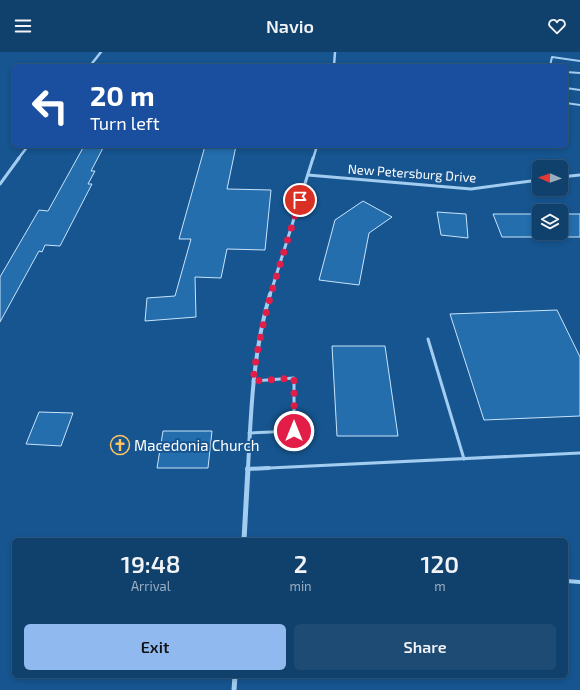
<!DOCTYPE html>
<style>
:root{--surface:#10406c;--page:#1e4b74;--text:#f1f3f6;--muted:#9cafc2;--line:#30597f;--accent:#90b9f0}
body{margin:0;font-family:"Exo 2",sans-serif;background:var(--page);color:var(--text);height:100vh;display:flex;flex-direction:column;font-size:15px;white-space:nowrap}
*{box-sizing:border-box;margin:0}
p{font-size:13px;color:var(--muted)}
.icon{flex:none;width:22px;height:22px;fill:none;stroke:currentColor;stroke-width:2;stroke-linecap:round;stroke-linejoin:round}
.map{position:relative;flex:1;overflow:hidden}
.side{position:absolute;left:12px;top:486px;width:556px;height:140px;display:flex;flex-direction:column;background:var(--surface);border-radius:6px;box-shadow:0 2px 6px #0003,0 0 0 1px var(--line)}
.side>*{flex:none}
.banner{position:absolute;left:12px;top:12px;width:556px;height:84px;border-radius:6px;box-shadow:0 2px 6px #0003,0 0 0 1px var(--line);background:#1a4fa0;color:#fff;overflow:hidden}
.needle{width:26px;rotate:272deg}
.buttons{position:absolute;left:532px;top:108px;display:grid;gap:8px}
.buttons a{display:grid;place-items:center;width:36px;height:36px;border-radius:6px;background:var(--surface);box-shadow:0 2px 6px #0003,0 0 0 1px var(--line);font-size:20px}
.pin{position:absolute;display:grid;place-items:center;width:34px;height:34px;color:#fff;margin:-17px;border:2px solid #fff;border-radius:50%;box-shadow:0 1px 4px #0007}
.me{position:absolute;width:44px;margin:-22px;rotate:0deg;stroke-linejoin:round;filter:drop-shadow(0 0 3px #0008)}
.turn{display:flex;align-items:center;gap:14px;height:84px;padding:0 12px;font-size:18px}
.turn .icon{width:52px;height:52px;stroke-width:2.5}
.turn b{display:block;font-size:28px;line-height:34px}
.eta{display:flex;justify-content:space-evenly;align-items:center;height:68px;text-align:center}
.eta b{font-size:24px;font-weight:600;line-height:28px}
.action{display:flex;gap:8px;margin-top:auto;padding:8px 12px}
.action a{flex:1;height:46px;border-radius:6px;background:var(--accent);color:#111;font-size:16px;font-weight:600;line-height:46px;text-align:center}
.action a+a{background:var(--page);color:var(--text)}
header{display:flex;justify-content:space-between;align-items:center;height:52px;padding:0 12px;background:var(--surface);font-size:18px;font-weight:600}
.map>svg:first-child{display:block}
.building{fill:#246eae;stroke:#c9e4fb}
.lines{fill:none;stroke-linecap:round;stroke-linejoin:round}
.lane-far2{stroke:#a2ccf0;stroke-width:2}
.lane-far1{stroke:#a2ccf0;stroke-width:3}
.lane{stroke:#a2ccf0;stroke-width:4}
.street-far3{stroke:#a2ccf0;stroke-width:2.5}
.street-far2{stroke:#a2ccf0;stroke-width:3}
.street-far1{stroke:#a2ccf0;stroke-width:4}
.street{stroke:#a2ccf0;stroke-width:5}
.route{stroke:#e11d48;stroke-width:7;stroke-dasharray:0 12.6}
.labels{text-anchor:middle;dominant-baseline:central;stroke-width:4;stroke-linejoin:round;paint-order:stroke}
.far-street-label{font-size:13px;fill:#fff;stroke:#165590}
.poi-label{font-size:15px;fill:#fff;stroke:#165590;text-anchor:start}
</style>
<header><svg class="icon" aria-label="menu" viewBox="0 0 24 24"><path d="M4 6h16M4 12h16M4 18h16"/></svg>Navio<svg class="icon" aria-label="heart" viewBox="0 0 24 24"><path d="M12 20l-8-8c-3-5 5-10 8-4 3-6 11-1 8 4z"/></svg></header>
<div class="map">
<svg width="580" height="638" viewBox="0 0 580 638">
<rect width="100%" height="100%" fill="#165590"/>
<!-- building -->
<g class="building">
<path d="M84,94H104L91,119H95L88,132H92L60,194L45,193L42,200L39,199L0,270V225L39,158L48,159Z"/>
<path d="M205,94H236L227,137L271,138L265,198L227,197L221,226L195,225L196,265L145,269L147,246L175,244L191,187H179Z"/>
<path d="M363,149L392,165L369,181L359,233L319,228L335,168Z"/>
<path d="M437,160L466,162L468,186L441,183Z"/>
<path d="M493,162H539V181H561V162H580V185H502Z"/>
<path d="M557,258L580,305V364L484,368L450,262Z"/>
<path d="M332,294H385L398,384H337Z"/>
<path d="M39,360L73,361L61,394L26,392Z"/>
<path d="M163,379H212L208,416H157Z"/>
</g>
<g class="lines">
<!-- lane-far2 -->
<g class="lane-far2">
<path d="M550,14L552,5L580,9"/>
<path d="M566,20L580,21"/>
<path d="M566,36L580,38"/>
<path d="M566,51L580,53"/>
</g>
<!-- lane-far1 -->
<g class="lane-far1">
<path d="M428,287L464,407"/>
<path d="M249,381L294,379V326L253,329"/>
<path d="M248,417L580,401"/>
</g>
<!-- lane -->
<g class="lane">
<path d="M247,417L269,416"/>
<path d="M566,529L580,530"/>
</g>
<!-- street-far3 -->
<g class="street-far3">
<path d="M90,14L101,0"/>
<path d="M334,14L335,0"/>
<path d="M18,107L28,94"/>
<path d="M313,107L317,94"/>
</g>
<!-- street-far2 -->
<g class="street-far2">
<path d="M308,123L471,137L539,128"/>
<path d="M561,125L580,123"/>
<path d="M0,132L19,106"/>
<path d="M270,243L313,106"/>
</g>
<!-- street-far1 -->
<path class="street-far1" d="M248,417C251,358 253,299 270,242"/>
<!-- street -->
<g class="street">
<path d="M244,488L248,416"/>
<path d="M234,638L235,624"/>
</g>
</g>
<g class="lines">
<!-- route -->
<path class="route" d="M294,379V326L253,329C260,267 282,208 300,148"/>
</g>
<!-- icons -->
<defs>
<g id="church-ring" transform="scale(1)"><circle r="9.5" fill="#165590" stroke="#ffc461" stroke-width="1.5"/><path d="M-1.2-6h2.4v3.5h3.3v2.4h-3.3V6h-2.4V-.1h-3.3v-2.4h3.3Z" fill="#ffc461"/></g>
</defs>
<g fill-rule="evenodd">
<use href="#church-ring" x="120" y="393"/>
</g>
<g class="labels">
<!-- far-street labels -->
<g class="far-street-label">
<text transform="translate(412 121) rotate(4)">New Petersburg Drive</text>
</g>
<!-- poi labels -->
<g class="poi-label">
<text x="134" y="393">Macedonia Church</text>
</g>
</g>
</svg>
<div class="buttons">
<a><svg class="needle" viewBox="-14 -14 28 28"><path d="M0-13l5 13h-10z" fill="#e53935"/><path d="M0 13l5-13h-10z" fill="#9cafc2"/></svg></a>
<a><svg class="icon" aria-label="layers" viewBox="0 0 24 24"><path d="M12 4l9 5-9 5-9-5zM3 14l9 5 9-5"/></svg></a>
</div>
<div class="pin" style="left:300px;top:148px;background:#d93025"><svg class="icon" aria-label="arrive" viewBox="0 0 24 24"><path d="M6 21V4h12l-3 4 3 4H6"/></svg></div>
<svg class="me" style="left:294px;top:379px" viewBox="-20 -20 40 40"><circle r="17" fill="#e11d48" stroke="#fff" stroke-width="3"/><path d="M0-11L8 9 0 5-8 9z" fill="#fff"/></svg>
<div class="banner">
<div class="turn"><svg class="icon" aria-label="left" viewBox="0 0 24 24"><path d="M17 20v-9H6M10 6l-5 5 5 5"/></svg><div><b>20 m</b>Turn left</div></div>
</div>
<section class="side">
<div class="eta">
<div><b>19:48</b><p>Arrival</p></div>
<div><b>2</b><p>min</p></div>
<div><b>120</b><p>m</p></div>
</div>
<div class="action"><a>Exit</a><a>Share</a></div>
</section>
</div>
